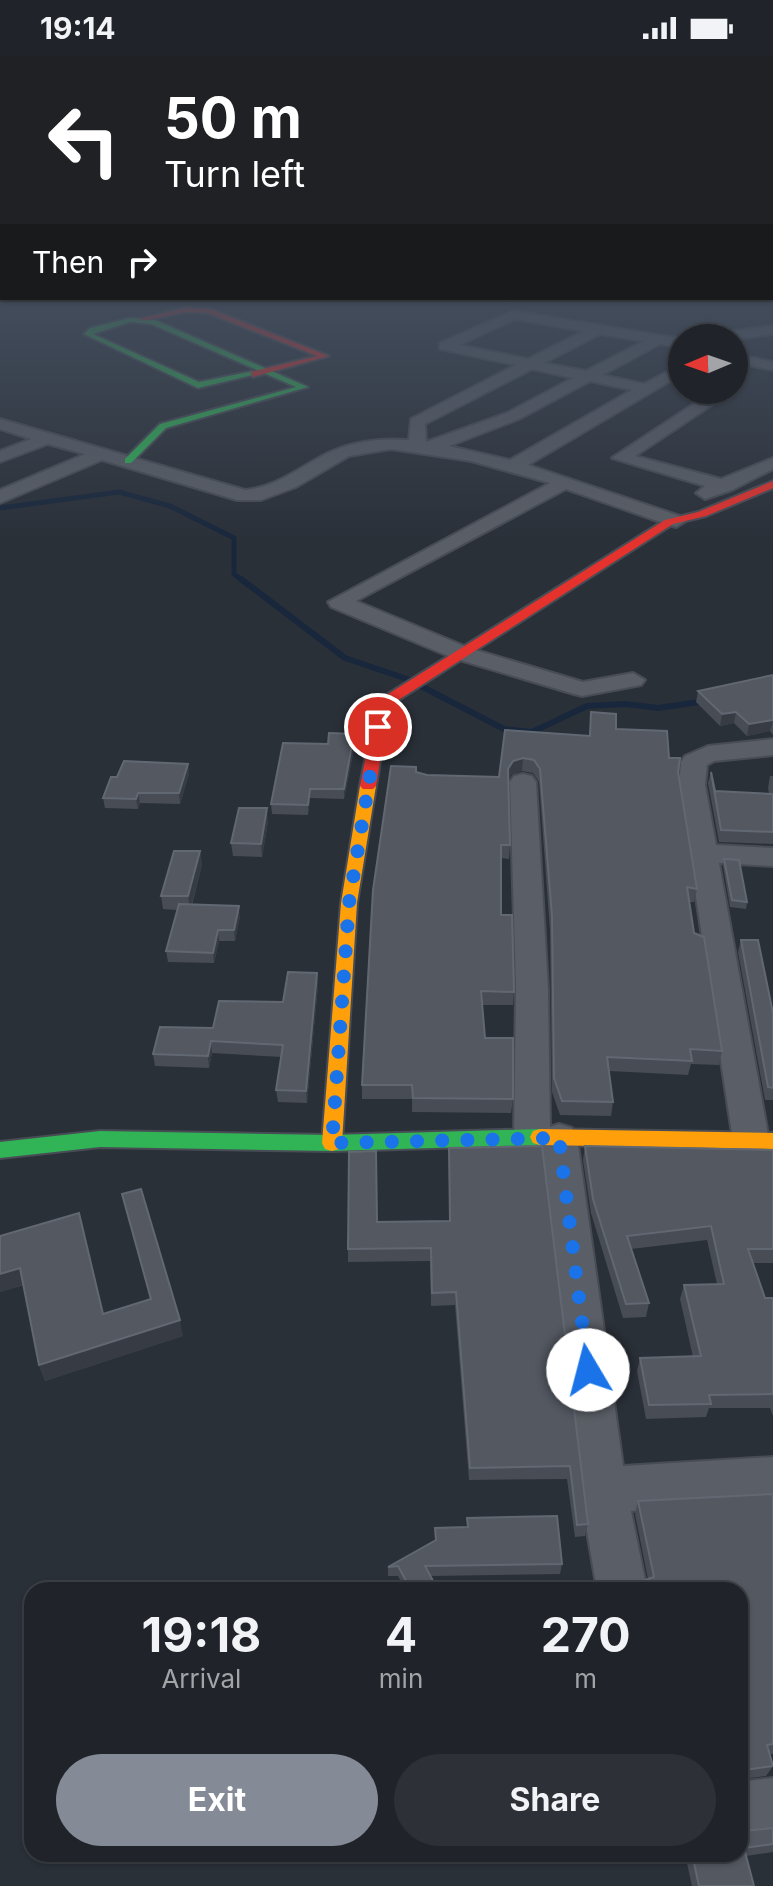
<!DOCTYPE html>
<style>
:root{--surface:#20242a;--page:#2d3036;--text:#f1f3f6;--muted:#a2a4a8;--line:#3d4147;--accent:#848b96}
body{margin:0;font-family:Inter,sans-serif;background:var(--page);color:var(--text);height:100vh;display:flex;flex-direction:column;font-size:30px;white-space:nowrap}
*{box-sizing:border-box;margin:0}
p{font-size:26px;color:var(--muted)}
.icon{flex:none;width:44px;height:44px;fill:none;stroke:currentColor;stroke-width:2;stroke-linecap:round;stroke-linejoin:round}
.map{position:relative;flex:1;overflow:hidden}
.side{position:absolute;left:24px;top:1526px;width:724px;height:280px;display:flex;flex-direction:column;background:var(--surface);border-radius:24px;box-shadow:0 2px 6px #0004,0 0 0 2px var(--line)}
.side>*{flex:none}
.top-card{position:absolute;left:0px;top:0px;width:774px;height:244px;box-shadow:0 2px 6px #0004,0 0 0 2px var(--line);background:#202124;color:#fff;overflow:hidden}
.needle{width:52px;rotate:268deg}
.fabs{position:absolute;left:668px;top:268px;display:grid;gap:16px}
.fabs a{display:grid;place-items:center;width:80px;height:80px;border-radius:50%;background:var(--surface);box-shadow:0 2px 6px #0004,0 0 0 2px var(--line);font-size:40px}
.pin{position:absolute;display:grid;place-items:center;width:68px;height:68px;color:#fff;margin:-34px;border:4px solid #fff;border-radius:50%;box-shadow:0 2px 8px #0007}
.me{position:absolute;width:88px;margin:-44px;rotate:352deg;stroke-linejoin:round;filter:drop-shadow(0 0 6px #0008)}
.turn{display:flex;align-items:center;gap:28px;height:168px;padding:0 32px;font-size:36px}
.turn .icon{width:104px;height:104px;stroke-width:2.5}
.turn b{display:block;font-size:56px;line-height:68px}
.then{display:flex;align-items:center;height:76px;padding:0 32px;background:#0003;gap:16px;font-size:30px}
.eta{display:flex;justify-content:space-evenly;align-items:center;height:136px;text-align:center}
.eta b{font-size:48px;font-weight:700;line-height:56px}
.action{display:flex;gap:16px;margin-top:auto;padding:16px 32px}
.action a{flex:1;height:92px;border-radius:48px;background:var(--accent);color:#fff;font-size:32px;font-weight:700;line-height:92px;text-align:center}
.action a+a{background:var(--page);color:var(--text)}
.status{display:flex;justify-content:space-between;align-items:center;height:56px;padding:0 40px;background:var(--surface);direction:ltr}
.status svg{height:22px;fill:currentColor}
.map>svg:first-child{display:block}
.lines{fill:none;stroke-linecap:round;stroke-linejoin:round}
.stream-far1{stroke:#19273c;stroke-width:5}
.stream{stroke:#19273c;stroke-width:6}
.street-casing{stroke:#484c55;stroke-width:4}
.fast-casing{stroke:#484c55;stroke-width:4}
.slow-casing{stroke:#484c55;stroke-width:4}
.jam-casing{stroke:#484c55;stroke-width:4}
.street{fill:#5a5e66;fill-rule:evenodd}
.fast{fill:#30b455;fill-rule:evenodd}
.slow{fill:#ff9f0a;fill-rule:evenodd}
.jam{fill:#e5322d;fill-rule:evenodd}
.wall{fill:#474c55}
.shaded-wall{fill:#373c44}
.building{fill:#535861;stroke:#626872;stroke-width:2}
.route{stroke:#1a73e8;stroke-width:14;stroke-dasharray:0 25.2}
</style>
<div class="status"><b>19:14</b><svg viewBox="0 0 49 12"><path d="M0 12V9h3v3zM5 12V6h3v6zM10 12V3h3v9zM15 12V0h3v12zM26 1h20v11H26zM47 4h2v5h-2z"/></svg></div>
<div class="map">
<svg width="773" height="1830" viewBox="0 0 773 1830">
<rect width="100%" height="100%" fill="#2a3038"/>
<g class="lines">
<!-- stream-far1 -->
<path class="stream-far1" d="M0,452L119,436L170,450L234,482V518L243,525"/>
<!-- stream -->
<path class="stream" d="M241,523L345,602L407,623L504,673L532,676L587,650L625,648L658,652L706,645"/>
<!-- street casing -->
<g class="street-casing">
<g id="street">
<path d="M513,255L682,283V291L660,288L602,319L644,328L682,308V318L528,409L683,461L686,465L676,471L669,469L566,433L356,545L469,592L583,626L633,617L645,624L641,629L582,640L574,638L453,602L331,551L328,546L550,427L471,405L391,393L349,400L296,431L261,444H237L102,404L0,447V434L85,398L48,388L0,406V395L31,383L0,373V363L245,434C276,431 297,413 324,399C351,385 380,382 409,384L411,363L516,309L440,293V287ZM515,263L584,275L528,303L459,289ZM600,278L644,285L586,315L544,307ZM532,313L573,322L507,357L426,386L425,368ZM590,325L632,334L510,404L449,390L519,363Z"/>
<path d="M773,270V278L734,283L704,282L711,278Z"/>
<path d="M734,298L773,306V314L734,306Z"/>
<path d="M715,334H734L635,400L721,423L773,402V413L732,434L705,443L696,437L705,430L612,402Z"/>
<path d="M773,683V699L714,705L707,709L705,729L716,789L773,792V810L719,807L769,1084L764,1094L751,1098L738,1094L733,1084L679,729L681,706L685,700L708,690Z"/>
<path d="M523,718L532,720L536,726L548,933L550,1071L559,1068L572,1072L577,1082L623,1410L773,1401V1447L631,1455L647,1534H597L580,1434L542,1092L532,1095L519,1091L514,1081L516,933L510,726L514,720Z"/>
<path d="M773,1722V1778L740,1782V1726Z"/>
</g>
</g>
<!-- fast casing -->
<g class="fast-casing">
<g id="fast">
<path d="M130,262L155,264L308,331L166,372L131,407H125V403L160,368L296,331L151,268L130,266L93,278L199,326L253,315L257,318L198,332L84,278L90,272Z"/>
<path d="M540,1073L547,1075L550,1081L547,1087L540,1089L332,1095L100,1091L0,1102V1086L100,1075L332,1079Z"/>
</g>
</g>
<!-- slow casing -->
<g class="slow-casing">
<g id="slow">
<path d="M368,725L376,730L357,847L342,1087L339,1093L332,1095L325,1093L322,1087L341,847L360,730Z"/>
<path d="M540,1073L773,1077V1093L540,1089L533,1087L530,1081L533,1075Z"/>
</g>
</g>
<!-- jam casing -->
<g class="jam-casing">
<g id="jam">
<path d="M185,252L211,253L329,300L253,321L250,316L317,300L207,257L185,256L143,265L139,263Z"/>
<path d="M773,425V432L706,460L673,468L389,650L376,730L373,733H363L360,730L377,645L665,464L698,456Z"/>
</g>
</g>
<!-- street -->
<use href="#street" class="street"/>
<!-- fast -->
<use href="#fast" class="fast"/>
<!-- slow -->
<use href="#slow" class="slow"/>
<!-- jam -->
<use href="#jam" class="jam"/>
</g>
<!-- wall -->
<g class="wall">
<path d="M773,619V679L770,675L747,680L734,667L720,670L696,646L698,635Z"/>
<path d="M591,656L616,673L669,702L678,716L697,833L694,846H689L694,877L722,995L719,1009L691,1008L688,1019L609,1015L613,1046L611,1060L560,1059L552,1036L550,874L539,726L533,717L522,715L512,718L508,724L510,789L509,803L501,802V859L514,936L513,949H482L485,982L513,1043L511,1057L412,1056V1043H362V1029L416,716L427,719L499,721L505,674L589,680Z"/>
<path d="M354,678L355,688L344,743L310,742L308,759L272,758L271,748L328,688Z"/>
<path d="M188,708L189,718L180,748L140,747L138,753L105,752L103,742L117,721Z"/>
<path d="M711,716L715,735L769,738L768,732L770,720H773V788L719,786L708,727Z"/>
<path d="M268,766L262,801L233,800L231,787Z"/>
<path d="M200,795L202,809L192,849L240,860L235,885H219L214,907L168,906L166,895L177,854L163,853L161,840Z"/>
<path d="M724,803L747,846L746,853L730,851L723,810Z"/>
<path d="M741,884L773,957V1044H765L738,896Z"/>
<path d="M317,917L318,929L307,1047L278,1046L276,1034L282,1001L212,997L209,1012L155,1010L153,998L213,972L283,946Z"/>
<path d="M542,1090L588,1468L585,1480L575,1481L567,1423L469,1424L455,1249L431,1250L430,1205L348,1206V1193L377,1166L449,1165V1092Z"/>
<path d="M585,1090L773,1094V1207H752L765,1242H773V1360L770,1352H709L706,1361L646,1363L637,1315L640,1302L693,1301L680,1243L684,1229L717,1228L707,1184L631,1193L649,1247L646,1261L623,1262L591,1157L583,1104Z"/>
<path d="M122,1138L183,1280L45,1325L39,1309L24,1229L0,1236V1180L104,1258L150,1243Z"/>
<path d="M773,1438V1698H770L773,1710L766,1720L744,1723V1775L773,1772V1796L746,1800L754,1830H692L685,1798H740V1534H639L642,1525L648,1523L635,1458L638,1445Z"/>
<path d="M467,1462L562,1508L560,1518L430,1520L438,1534H405L398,1520H388V1511L435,1485V1472L467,1471Z"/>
</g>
<!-- shaded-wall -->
<g class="shaded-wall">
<path d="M736,656L734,667L720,670L722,658Z"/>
<path d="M773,664L770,675L747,680L749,668Z"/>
<path d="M354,678L355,688L344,743V733Z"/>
<path d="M523,702L522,715L512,718L507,726L508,713L513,705Z"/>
<path d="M188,708L189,718L180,748L179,737Z"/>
<path d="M310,733V742L308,759V749Z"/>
<path d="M138,737L140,747L138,753L136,743Z"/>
<path d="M267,752L268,766L262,801L261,788Z"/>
<path d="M200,795L202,809L190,854L188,840Z"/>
<path d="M239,850L240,860L235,885L234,874Z"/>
<path d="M218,874L219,885L214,907L213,897Z"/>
<path d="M317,917L318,929L307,1047L306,1035Z"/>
<path d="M211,985L212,997L209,1012L208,1000Z"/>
<path d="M20,1212L26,1228L0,1236V1218Z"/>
<path d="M180,1264L183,1280L45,1325L39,1309Z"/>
</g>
<!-- building -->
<g class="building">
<path d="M773,619V664L749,668L736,656L722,658L698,635Z"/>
<path d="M591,656L616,658V673L667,675L669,702H680L678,716L697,833L687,831L694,877L704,881L722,995L690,993L692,1005L607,1001L613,1046L562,1045L554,1022L552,860L540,713L534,704L523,702L513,705L508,713L510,789H501V859H512L514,936L481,935L485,982H513V1043L413,1042L412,1029H362L373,834L391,710L416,711V716L427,719L499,721L505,674L590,680Z"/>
<path d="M329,677L354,678L344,733H310L308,749L271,748L283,687L328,688Z"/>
<path d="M124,705L188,708L179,737H138L136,743L103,742L111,721H117Z"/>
<path d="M711,716L715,735L773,738V776L721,774Z"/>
<path d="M239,752H267L261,788L231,787Z"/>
<path d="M174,795H200L188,840H161Z"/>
<path d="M724,803L739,804L747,846L732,844Z"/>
<path d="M179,848L239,850L234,874H218L213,897L166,895Z"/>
<path d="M741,884H758L773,957V1032L768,1031Z"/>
<path d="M288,916L317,917L306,1035L276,1034L283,989L211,985L208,1000L153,998L160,971L213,972L219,945L283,946Z"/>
<path d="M542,1090L588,1468L577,1469L570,1410L470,1412L456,1236L432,1237L431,1192L348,1193L349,1096L376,1095L377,1166L450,1165L449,1092Z"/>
<path d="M585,1090L773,1094V1193H748L765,1242H773V1338L709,1339L711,1348L649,1349L640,1302L701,1300L684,1229L724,1228L711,1170L627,1180L649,1247L626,1248L593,1143Z"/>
<path d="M141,1133L180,1264L39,1309L20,1212L0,1218V1180L79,1157L103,1258L151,1243L122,1138Z"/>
<path d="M773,1438V1688L767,1689L773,1710L744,1714V1775L773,1772V1788L744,1792L754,1830H699L692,1798H740V1534H644L642,1525L654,1521L638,1445Z"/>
<path d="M557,1460L562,1508L425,1510L438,1534H411L398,1510L388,1511L436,1484L435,1472L468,1471L467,1462Z"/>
</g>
<!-- sky -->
<linearGradient id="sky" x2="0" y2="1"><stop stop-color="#171a1f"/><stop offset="0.47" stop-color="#444e5e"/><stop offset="1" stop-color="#444e5e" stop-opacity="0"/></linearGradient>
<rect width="773" height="487" fill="url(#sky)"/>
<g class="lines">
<!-- route -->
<path class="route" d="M378,671L349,847L332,1087L559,1082L588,1314"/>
</g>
</svg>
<div class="fabs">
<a><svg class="needle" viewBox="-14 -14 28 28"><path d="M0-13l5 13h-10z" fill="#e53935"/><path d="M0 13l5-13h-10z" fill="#a2a4a8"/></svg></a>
</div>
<div class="pin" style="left:378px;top:671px;background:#d93025"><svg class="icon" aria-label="arrive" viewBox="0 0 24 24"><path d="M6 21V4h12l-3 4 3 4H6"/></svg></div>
<svg class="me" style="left:588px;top:1314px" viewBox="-20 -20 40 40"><circle r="19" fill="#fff"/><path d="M0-13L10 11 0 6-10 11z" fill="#1a73e8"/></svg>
<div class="top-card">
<div class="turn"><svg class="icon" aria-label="left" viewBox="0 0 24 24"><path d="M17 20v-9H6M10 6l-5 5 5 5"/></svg><div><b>50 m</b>Turn left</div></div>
<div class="then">Then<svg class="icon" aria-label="right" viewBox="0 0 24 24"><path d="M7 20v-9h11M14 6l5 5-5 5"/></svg></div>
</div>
<section class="side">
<div class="eta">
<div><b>19:18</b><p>Arrival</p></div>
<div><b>4</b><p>min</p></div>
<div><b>270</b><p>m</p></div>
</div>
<div class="action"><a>Exit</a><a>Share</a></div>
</section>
</div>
